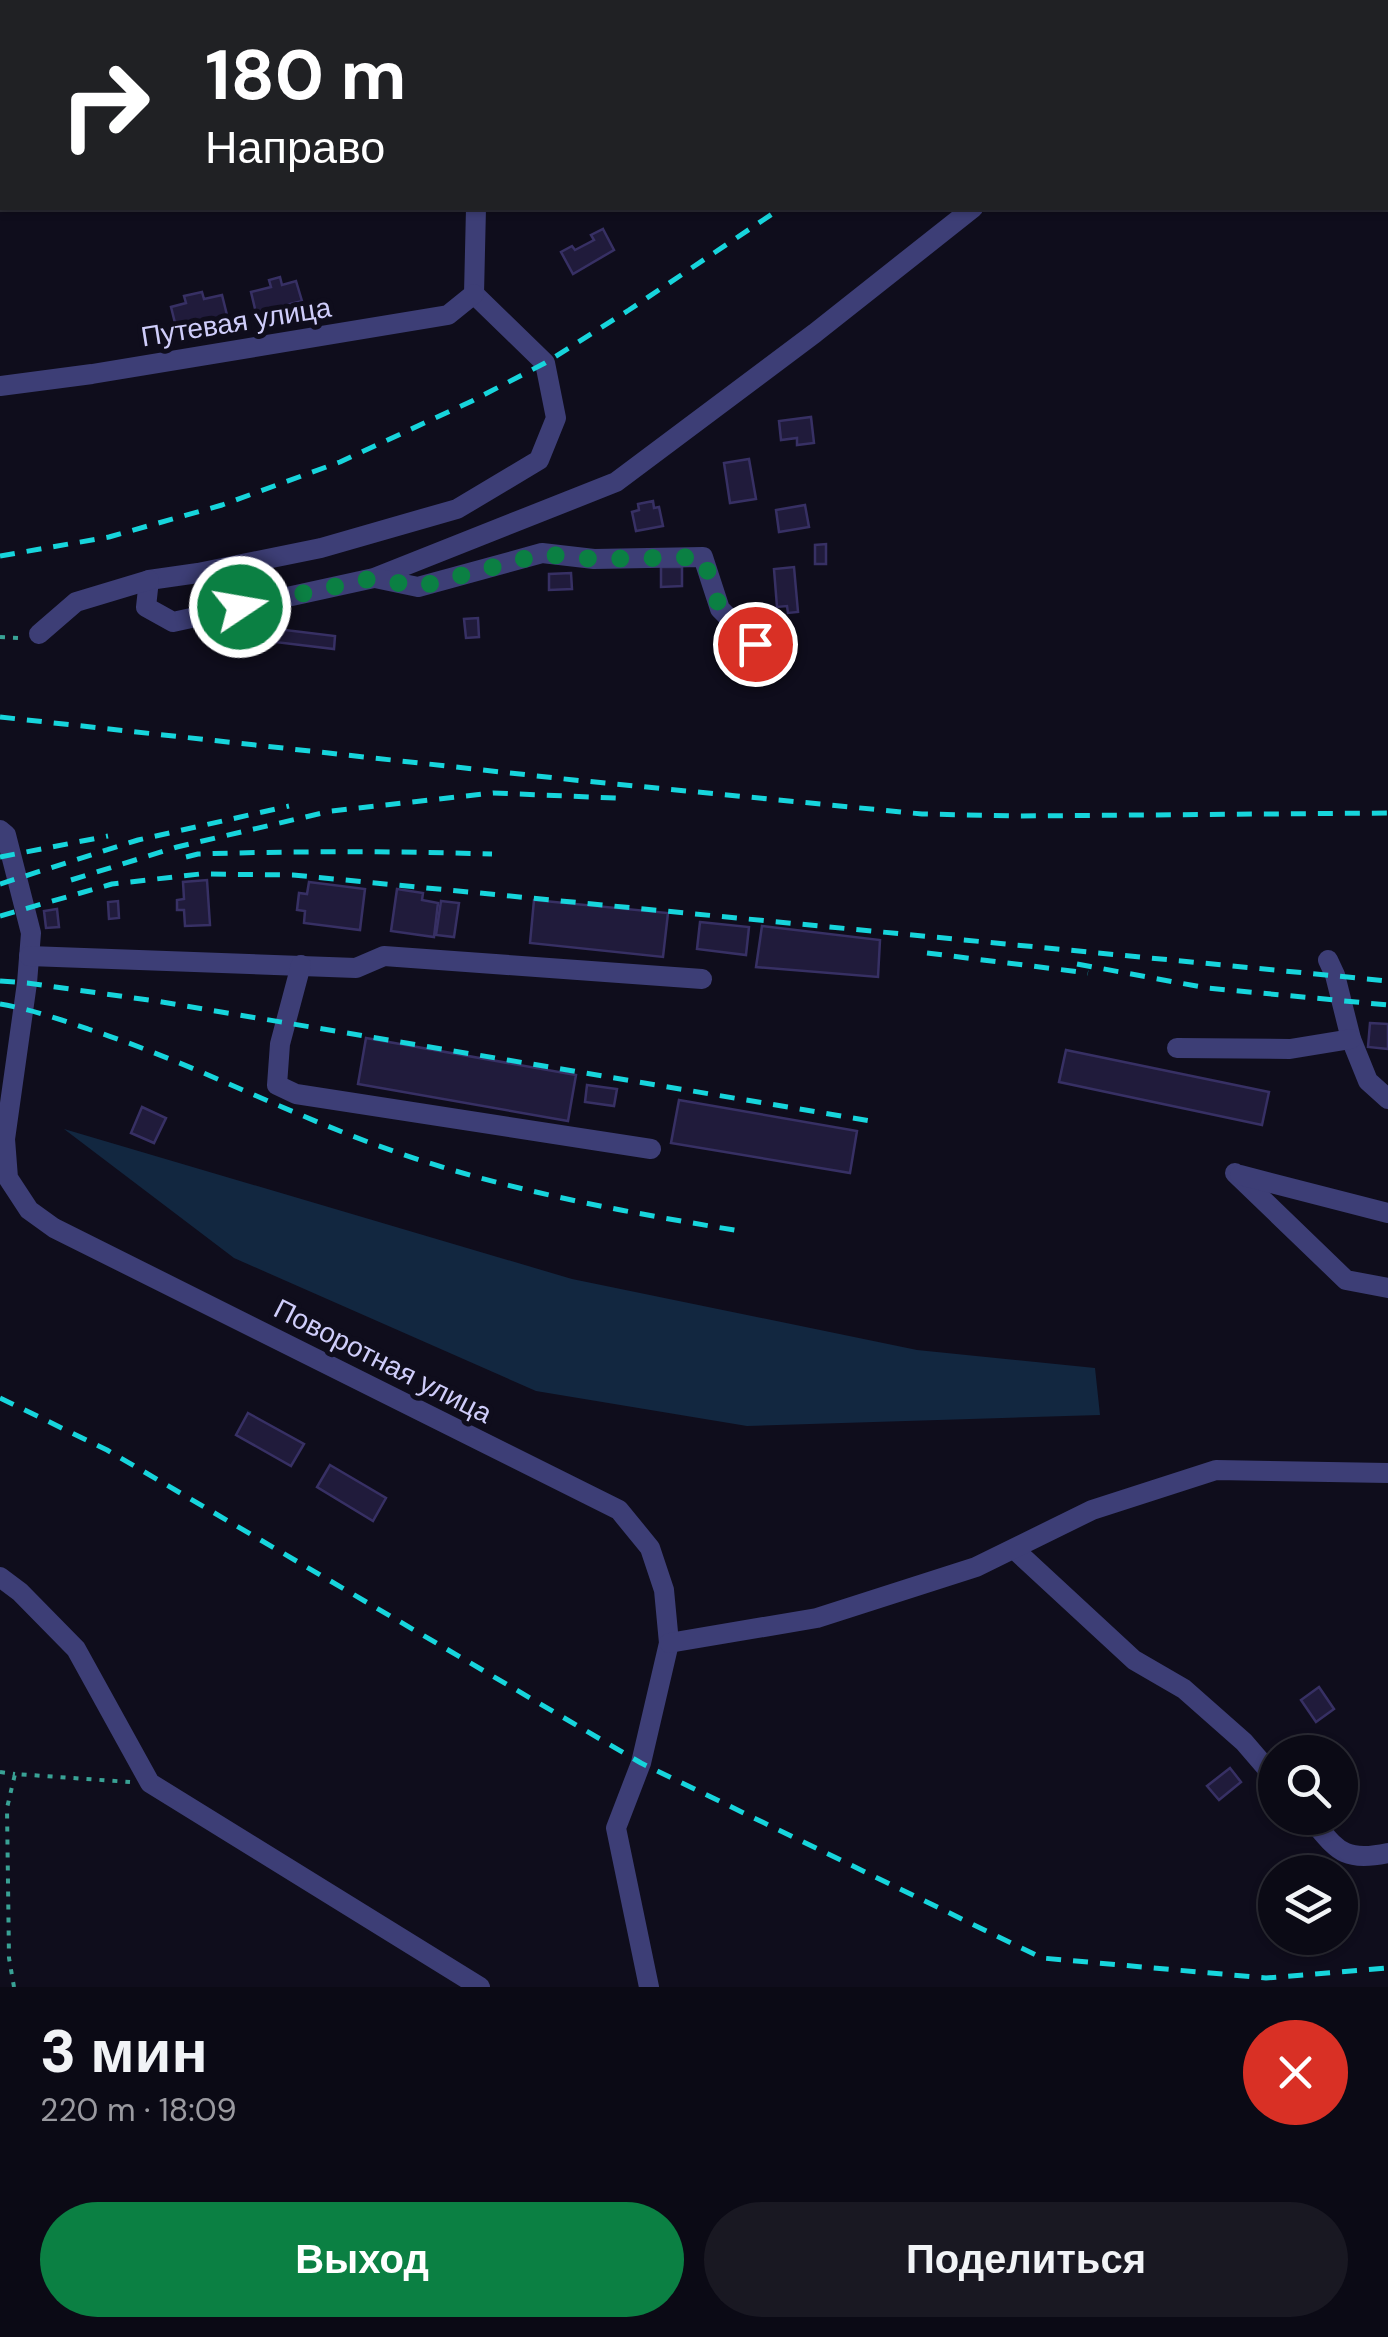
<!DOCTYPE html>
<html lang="ru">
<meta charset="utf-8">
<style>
:root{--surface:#0b0a15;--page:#191822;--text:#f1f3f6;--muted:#9a9aa0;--line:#2b2b34;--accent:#0b8043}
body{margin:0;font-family:"DM Sans",sans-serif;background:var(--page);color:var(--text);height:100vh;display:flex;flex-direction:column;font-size:38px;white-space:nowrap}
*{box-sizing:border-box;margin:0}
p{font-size:32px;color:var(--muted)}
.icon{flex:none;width:55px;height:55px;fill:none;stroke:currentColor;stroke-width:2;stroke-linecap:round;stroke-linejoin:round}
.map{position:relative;height:1987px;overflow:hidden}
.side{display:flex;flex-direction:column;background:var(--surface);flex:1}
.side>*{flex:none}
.guide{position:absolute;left:0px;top:0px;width:1390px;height:210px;box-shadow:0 2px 8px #0004,0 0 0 2px var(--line);background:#202124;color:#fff;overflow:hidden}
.controls{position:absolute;left:1258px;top:1735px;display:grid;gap:20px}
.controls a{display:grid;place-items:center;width:100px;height:100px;border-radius:50%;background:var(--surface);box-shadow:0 2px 8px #0004,0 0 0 2px var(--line);font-size:50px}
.pin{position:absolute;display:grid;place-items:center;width:85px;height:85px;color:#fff;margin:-42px;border:5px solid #fff;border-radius:50%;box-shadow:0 2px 10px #0007}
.me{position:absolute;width:110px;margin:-55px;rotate:78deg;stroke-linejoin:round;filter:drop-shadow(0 0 8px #0008)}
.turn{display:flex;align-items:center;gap:35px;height:210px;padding:0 40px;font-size:45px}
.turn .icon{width:130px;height:130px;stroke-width:2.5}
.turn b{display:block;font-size:70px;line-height:85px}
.round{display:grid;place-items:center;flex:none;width:105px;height:105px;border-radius:52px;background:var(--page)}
.head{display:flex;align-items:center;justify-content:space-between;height:170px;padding:0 40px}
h1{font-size:60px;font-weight:800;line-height:75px}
.action{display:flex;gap:20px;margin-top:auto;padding:20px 40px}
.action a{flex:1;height:115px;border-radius:60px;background:var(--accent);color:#fff;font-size:40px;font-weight:800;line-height:115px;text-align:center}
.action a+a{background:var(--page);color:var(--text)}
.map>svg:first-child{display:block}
.water{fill:#122740}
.building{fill:#201b3b;stroke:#373064;stroke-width:2.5}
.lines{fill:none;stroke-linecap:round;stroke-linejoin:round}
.path{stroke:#39a295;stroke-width:4;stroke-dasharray:5 8;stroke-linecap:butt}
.minor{stroke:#3d3e76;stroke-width:20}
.rail{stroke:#17d5dc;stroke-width:5;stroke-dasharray:15 12;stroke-linecap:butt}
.route{stroke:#0b8043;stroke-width:18;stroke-dasharray:0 32.4}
.labels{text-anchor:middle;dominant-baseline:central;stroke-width:10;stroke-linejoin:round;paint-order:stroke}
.street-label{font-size:28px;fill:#cfcdfa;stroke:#0f0d1c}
</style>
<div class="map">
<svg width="1388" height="1987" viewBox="0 0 1388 1987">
<rect width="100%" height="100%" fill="#0f0d1c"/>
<!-- water -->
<path class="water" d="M64,1129L572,1279L917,1350L1095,1368L1100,1415L747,1426L536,1391L234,1258Z"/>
<!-- building -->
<g class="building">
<path d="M603,229L614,250L573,274L561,252L572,246L575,250L594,240L591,235Z"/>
<path d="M280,277L282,285L296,281L302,301L256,313L251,292L271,287L269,280Z"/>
<path d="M202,292L204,299L222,295L228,319L177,331L171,307L186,303L184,296Z"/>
<path d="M811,417L814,443L797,445V438L781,440L779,421Z"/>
<path d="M749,459L756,499L730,503L724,463Z"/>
<path d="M653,501L654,508L659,507L663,526L636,531L632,512L639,510L638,504Z"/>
<path d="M805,505L809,527L779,532L776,510Z"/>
<path d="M826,544V564H815V545Z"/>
<path d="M661,567H682V586L661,587Z"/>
<path d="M794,567L798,612L788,613L787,606L777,607L774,569Z"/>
<path d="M571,573L572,589L549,590V574Z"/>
<path d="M478,618L479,637L466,638L464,619Z"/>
<path d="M277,629L335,636L334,649L275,642Z"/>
<path d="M207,880L210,925L185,926L184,910H177V900L184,899L183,882Z"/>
<path d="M309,882L365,889L360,930L304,923L305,911L297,910L299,893L307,894Z"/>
<path d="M397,889L423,893L422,900L438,903L434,937L391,931Z"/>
<path d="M534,900L668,913L663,957L530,943Z"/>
<path d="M118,901L119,918L109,919L108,902Z"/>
<path d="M441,901L459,903L454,937L436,935Z"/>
<path d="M57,909L59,927L46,928L44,911Z"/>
<path d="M700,922L749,927L746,955L697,949Z"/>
<path d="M762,926L880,940L878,977L756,967Z"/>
<path d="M1370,1023L1388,1024V1049L1368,1047Z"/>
<path d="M366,1038L576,1075L568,1121L358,1084Z"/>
<path d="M1066,1050L1269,1092L1262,1125L1059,1082Z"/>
<path d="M587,1085L617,1089L614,1106L585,1102Z"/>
<path d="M679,1100L857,1131L850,1173L671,1143Z"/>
<path d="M142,1107L166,1118L154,1143L131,1133Z"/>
<path d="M248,1413L304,1444L291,1466L236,1435Z"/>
<path d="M330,1465L386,1498L373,1521L317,1487Z"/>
<path d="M1319,1687L1334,1709L1316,1722L1301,1700Z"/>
<path d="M1230,1768L1241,1782L1219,1800L1207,1786Z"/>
</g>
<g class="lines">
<!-- path -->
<g class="path">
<path d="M0,637L20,638"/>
<path d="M0,1772L15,1774"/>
<path d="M14,1987L9,1958L7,1808L15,1774L130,1782"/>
</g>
<!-- minor -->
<g class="minor">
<path d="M275,0L297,2"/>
<path d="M484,2V0"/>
<path d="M1329,2L1331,0"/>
<path d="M474,294L545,363L556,418L539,460L457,509L321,548L198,573L149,580L146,607L173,622L374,578L616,482L815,333L973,208"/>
<path d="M474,294L476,208"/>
<path d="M0,386L92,374L448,315L474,294"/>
<path d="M375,578L418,587L542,553L594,559L703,557L720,609L755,644"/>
<path d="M39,634L76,602L149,580"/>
<path d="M0,830L6,835L31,933L27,983L5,1139L8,1178L29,1210L54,1228L619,1510L650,1548L664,1590L669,1643L641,1763L616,1828L649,1987"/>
<path d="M29,956L356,968L384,956L702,979"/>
<path d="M1328,960L1335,975L1351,1039L1368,1081L1388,1099"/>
<path d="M301,965L280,1044L277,1085L296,1094L651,1149"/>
<path d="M1177,1048L1290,1049L1351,1039"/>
<path d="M1235,1173L1346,1280L1388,1288"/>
<path d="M1240,1175L1388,1213"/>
<path d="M1014,1549L1134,1660L1184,1689L1244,1742L1275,1778"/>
<path d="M0,1577L20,1592L76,1649L150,1783L480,1987"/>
<path d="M669,1643L817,1618L976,1567L1092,1510L1216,1470L1388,1473"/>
<path d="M1310,1818C1337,1849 1342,1863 1388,1853"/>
</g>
<!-- rail -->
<g class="rail">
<path d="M993,2L995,0"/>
<path d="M0,556L109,537L222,505L340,462L472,401L545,363L629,310L781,208"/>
<path d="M0,717L574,780L922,814L1018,816L1388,813"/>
<path d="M0,857L108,836"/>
<path d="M186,857L198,854C296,851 394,851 492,854"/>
<path d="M71,880L177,847L331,811L493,793L616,798"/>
<path d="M0,884L138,840L289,806"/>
<path d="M0,916L112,884L200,874L293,875L1388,981"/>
<path d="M927,953L1088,973"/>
<path d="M1077,964L1207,988L1388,1005"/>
<path d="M0,981L27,983L156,1001L877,1122"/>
<path d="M0,1004C30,1009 59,1019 88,1029C194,1063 293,1117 399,1153C509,1191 625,1212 740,1231"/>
<path d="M0,1398L107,1450L641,1763L1042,1958L1266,1978L1388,1968"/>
</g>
</g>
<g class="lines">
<!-- route -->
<path class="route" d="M240,607L374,578L418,587L542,554L594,559L703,557L720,609L755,644"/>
</g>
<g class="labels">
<!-- street labels -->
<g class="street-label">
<text transform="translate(236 322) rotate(-9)">Путевая улица</text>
<text transform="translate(383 1361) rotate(27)">Поворотная улица</text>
</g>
</g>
</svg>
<div class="controls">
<a><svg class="icon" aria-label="search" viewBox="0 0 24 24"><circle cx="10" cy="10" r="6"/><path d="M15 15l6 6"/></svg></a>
<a><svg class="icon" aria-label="layers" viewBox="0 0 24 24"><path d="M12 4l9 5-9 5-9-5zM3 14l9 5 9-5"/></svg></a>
</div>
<div class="pin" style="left:755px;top:644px;background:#d93025"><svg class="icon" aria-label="arrive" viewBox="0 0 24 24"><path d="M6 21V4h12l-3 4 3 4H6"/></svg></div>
<svg class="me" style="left:240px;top:607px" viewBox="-20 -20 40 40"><circle r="17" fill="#0b8043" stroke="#fff" stroke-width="3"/><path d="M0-11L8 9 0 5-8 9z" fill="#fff"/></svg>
<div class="guide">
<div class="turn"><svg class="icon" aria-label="right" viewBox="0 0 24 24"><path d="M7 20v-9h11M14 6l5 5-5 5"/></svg><div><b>180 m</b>Направо</div></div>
</div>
</div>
<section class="side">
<div class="head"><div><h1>3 мин</h1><p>220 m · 18:09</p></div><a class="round" style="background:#d93025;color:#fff"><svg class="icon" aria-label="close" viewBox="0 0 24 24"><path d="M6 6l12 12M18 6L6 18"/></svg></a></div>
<div class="action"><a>Выход</a><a>Поделиться</a></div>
</section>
